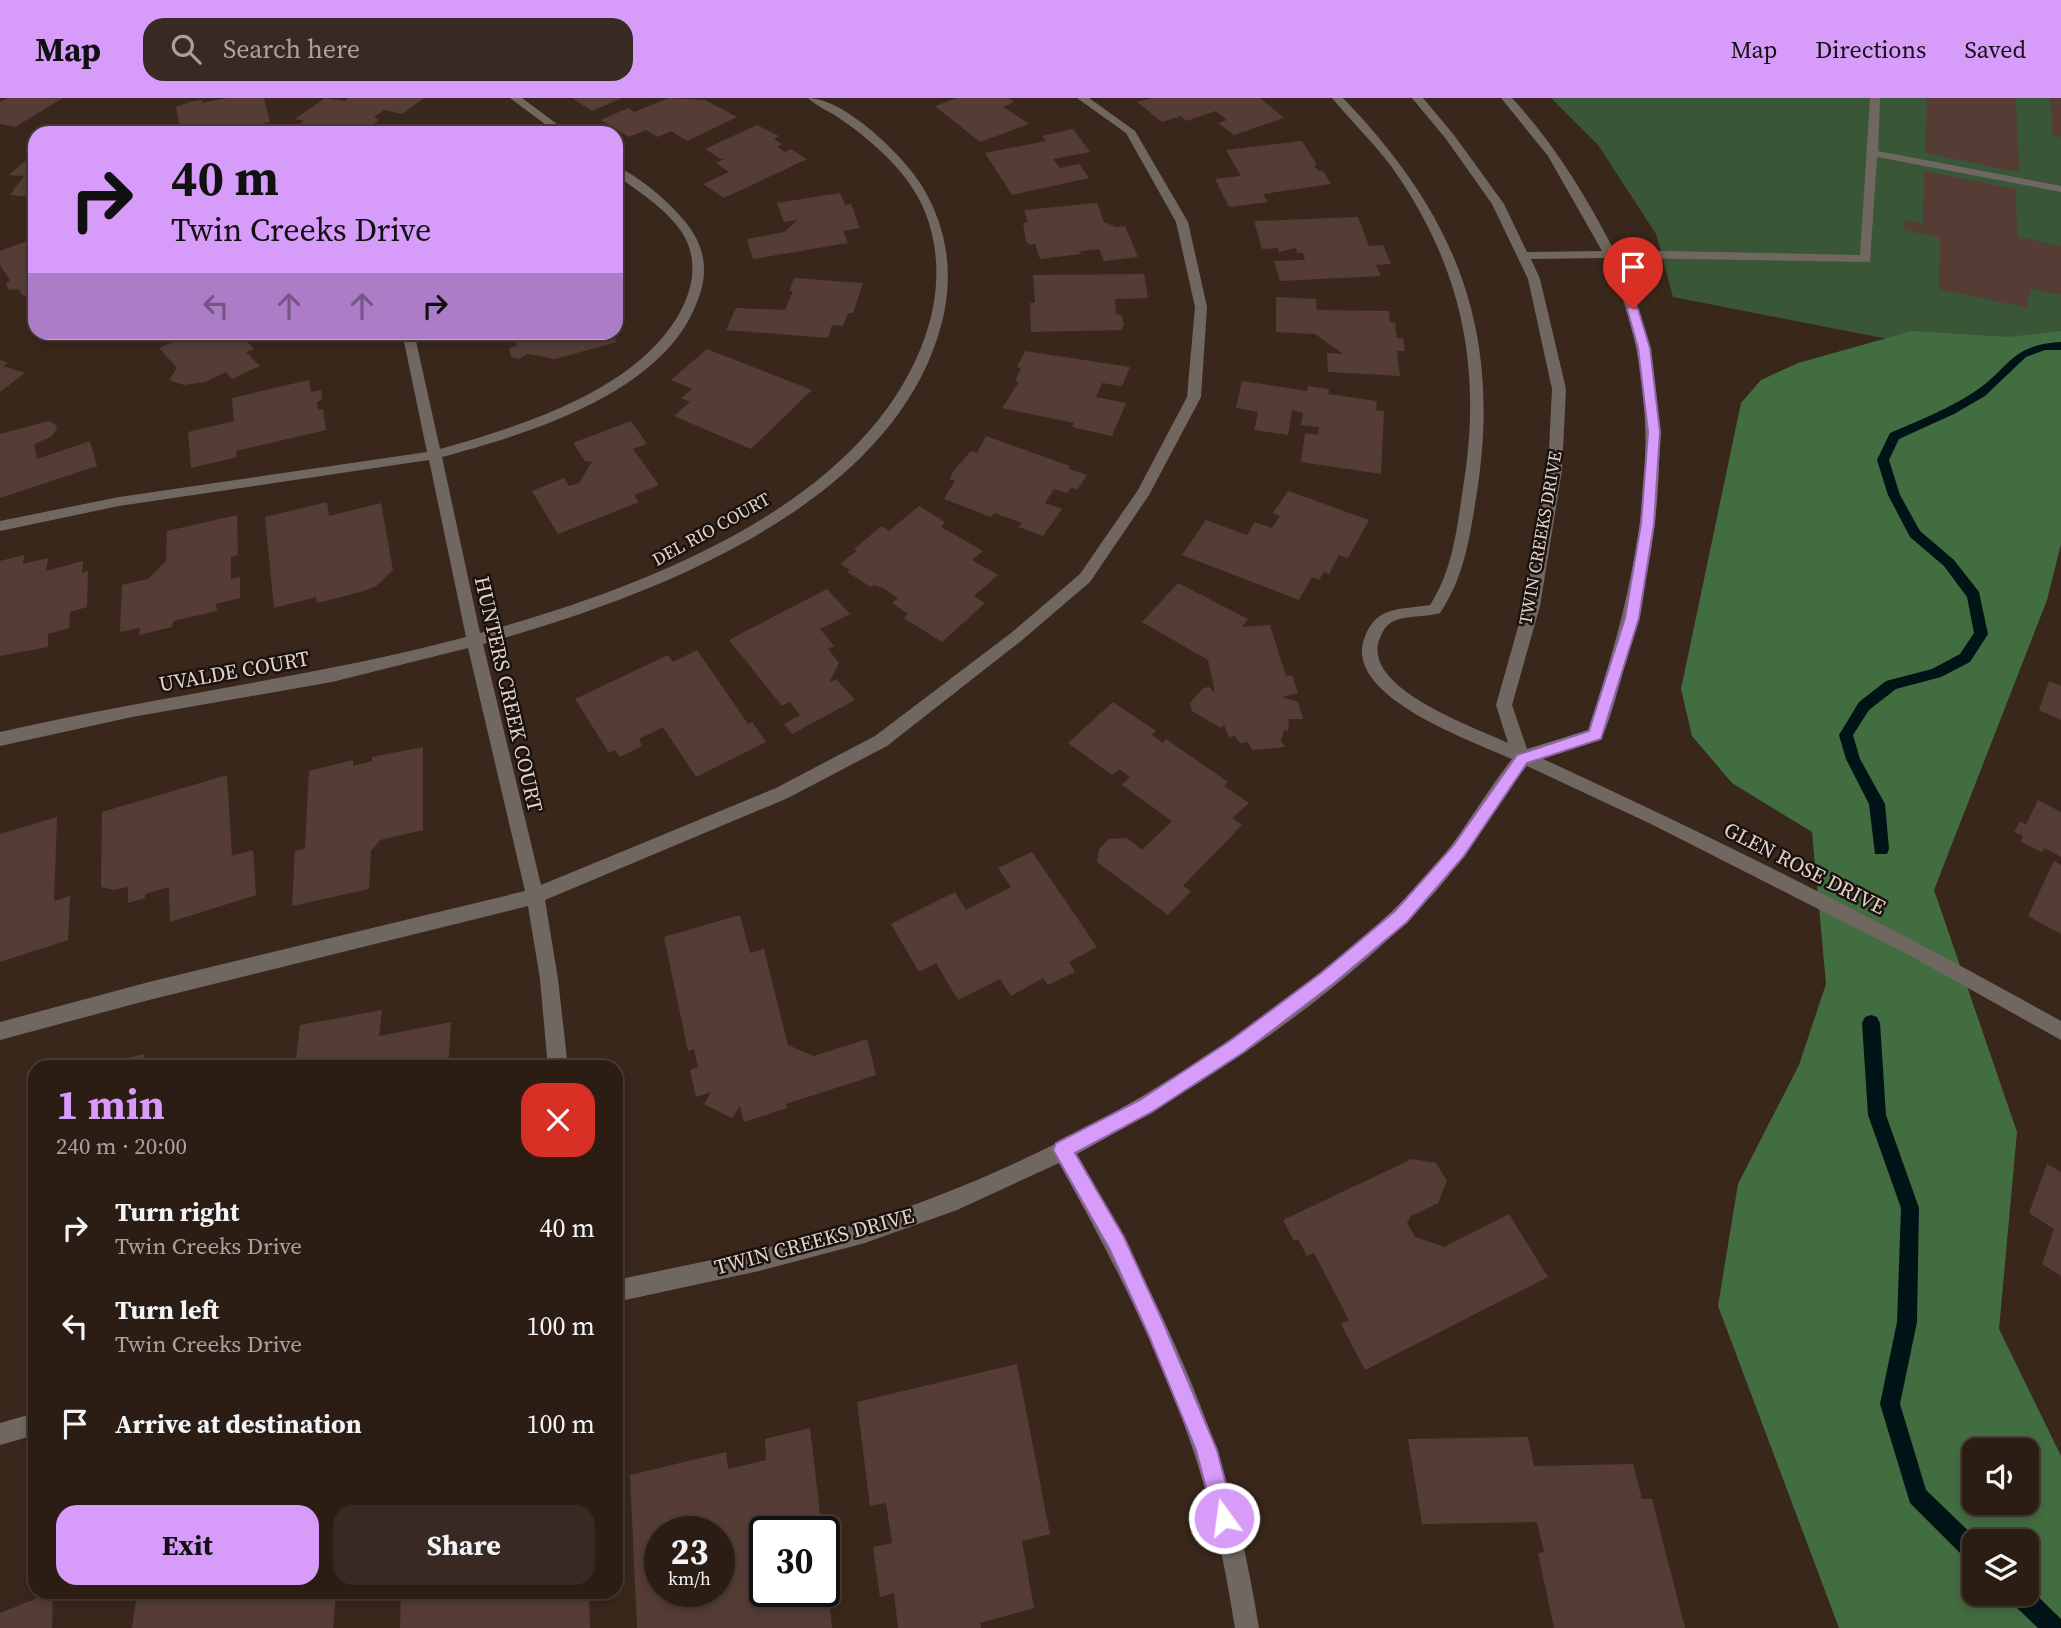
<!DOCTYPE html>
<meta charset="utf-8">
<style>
:root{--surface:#2c1d14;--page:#382a22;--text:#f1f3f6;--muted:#a6a2a0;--line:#483b34;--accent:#d79bf9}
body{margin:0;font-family:"Source Serif 4",serif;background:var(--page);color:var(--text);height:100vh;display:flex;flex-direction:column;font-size:26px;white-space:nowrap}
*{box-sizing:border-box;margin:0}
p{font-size:23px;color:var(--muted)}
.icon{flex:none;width:38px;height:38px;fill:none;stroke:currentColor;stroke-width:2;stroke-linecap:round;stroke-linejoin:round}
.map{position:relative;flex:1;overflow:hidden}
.side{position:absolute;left:28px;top:962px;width:595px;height:539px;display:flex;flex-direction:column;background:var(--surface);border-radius:21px;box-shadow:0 4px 10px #0003,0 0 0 2px var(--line)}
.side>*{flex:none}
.guide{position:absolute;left:28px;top:28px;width:595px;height:214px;border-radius:21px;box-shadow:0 4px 10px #0003,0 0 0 2px var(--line);background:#d79bf9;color:#111;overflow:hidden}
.controls{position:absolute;left:1962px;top:1340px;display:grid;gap:14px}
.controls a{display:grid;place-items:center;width:77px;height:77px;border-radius:14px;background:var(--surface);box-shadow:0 4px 10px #0003,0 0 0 2px var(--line);font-size:35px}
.speed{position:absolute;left:644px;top:1418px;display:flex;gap:14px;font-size:35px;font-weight:700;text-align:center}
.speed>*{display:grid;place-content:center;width:91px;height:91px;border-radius:50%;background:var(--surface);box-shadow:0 4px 10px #0003,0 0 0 2px var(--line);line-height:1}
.speed small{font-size:18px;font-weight:400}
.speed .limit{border:4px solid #111;border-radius:10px;background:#fff;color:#111}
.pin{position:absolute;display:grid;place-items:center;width:60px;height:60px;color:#fff;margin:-72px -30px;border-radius:50% 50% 50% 0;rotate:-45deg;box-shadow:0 0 7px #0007}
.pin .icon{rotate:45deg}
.me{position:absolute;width:77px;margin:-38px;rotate:346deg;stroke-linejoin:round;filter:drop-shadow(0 0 5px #0008)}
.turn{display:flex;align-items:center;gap:24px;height:147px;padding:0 28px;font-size:32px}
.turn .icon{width:91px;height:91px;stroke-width:2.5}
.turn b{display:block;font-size:49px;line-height:60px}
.lanes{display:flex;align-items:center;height:66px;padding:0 28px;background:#0003;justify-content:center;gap:35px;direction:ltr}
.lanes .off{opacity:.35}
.round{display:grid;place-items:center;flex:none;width:74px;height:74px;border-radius:21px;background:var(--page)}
.head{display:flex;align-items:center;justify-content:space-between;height:119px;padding:0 28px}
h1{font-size:42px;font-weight:700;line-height:52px;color:var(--accent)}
.action{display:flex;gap:14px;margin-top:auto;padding:14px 28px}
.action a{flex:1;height:80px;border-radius:21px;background:var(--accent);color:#111;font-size:28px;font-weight:700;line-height:80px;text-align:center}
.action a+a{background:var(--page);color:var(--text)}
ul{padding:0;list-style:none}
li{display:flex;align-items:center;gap:21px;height:98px;padding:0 28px}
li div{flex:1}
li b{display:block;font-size:26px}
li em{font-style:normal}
header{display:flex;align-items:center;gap:42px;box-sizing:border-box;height:98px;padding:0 35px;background:var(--accent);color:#111}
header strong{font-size:33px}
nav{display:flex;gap:38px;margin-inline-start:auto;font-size:24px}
.search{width:490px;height:63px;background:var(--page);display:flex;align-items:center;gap:18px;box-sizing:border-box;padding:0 24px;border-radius:21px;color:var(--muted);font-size:26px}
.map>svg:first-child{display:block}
.green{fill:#395637}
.forest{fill:#426d40;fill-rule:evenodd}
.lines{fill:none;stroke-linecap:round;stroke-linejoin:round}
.stream{fill:#001417;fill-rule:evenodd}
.building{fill:#553d36;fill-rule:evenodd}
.minor{fill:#716761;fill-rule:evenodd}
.route{fill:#d79bf9;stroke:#8c65a2;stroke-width:2}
.labels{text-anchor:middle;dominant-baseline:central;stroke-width:5;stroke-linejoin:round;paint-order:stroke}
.far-street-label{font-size:18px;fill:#e0d2cb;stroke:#1b120d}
.street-label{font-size:21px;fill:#e0d2cb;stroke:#1b120d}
</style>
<header>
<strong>Map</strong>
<div class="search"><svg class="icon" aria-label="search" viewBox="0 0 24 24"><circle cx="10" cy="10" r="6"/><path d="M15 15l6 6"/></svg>Search here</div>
<nav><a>Map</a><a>Directions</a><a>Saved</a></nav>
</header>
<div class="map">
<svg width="2061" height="1530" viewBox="0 0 2061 1530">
<rect width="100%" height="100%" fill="#3a271b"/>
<!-- green -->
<path class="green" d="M1551,0H2061V275L1673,199L1656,136L1598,47Z"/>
<!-- forest -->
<path class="forest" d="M1912,233L2008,239L2061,233V446L2047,502L1934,792L2017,1034L1999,1231L2061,1358V1530H1839L1718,1208L1738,1086L1799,967L1826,886L1812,734L1732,685L1692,638L1681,591L1741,305L1761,282L1798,265ZM1974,1353H2026V1405H1974ZM1974,1444H2026V1496H1974Z"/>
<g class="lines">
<!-- stream -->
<g class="stream">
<path d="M2061,244V252H2045L2026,259L1985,298L1954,316L1899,341L1889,362L1900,397L1920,433L1954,462L1979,494L1988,536L1970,564L1941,579L1896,591L1869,612L1853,637L1860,661L1885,706L1889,751L1887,756H1875L1869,706L1846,661L1839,637L1859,604L1886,583L1932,571L1960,556L1974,535L1967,499L1944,468L1910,439L1888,397L1877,362L1890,335C1918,323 1948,311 1974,294C2011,270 2009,247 2061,244Z"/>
<path d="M1871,917L1877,919L1880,925L1886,1017L1919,1110L1917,1224L1900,1306L1926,1392L1980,1444H1974V1464L1966,1461L1910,1405L1880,1306L1897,1224L1901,1110L1868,1017L1862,925L1865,919Z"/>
<path d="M2027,1488L2061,1521V1530H2038L2011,1504L2008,1496H2026Z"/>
</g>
</g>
<!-- building -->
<g class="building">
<path d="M7,0H63L15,29L0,26V4Z"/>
<path d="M227,0H264L270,24L224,35H181L176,9L193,3L202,2V5Z"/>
<path d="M325,0L345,3L349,0H424L402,16L384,12L374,19L379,22L361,35L298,27L304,23L295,21Z"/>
<path d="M572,0H622L592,13Z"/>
<path d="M669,0L705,2L737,19L687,43L671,33L658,39L646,32L629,39L601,22L628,10L634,14Z"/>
<path d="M957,0H1009L1014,4L1003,9L1029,26L980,44L935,8Z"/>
<path d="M1151,0H1260L1284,20L1234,37L1218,25L1227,22L1216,13L1186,23L1181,18L1162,24L1137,4Z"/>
<path d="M1927,0H2016L2019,74L1925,55Z"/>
<path d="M2050,0H2061V39L2053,38Z"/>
<path d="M757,27L779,38L774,41L782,46L777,49L785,54L791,51L807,61L724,100L703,86L729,74L716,65L726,60L721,61L705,51Z"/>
<path d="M1073,31L1090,54L1053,61L1060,70L1079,66L1089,80L1012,97L985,55L1046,43L1042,38Z"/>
<path d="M1302,43L1317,67H1314L1318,73H1323L1331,86L1263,96L1268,104L1229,109L1215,81L1241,78L1226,52Z"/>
<path d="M32,57H35V99L10,97L24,78L9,77Z"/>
<path d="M1924,73L2015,91L2018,139L2061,148V197L2031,191V198L2027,197L2028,210L1939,191L1940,140L1904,132L1905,122L1923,125Z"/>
<path d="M840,95L845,107L851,106L860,130L843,133L848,145L753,161L747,141L784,134L798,122L784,124L777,105Z"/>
<path d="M1097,105L1104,124L1116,129L1125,128L1138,159L1104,163L1099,151L1080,153L1081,156L1040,161L1035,146L1030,147L1026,143L1023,125L1028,124L1024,112Z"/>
<path d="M1358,119L1369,148L1383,147L1391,166L1376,167L1381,178L1280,183L1274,163L1305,162L1303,155H1297L1296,150L1279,154L1278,150L1262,151L1254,123Z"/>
<path d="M35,140V195L24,199L18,191L9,192L6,186L10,182L0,167V153Z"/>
<path d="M1144,176L1148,200L1115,201L1116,216L1122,218L1124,226L1121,232L1031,234L1030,205H1035L1033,177Z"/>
<path d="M794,180L863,185L853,215H848L843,228L832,227L828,240L726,232L736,210L785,212L793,193H789Z"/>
<path d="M1276,199L1316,201L1317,212L1389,213L1390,224L1395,225L1397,240H1403L1405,253H1397L1400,278L1328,274L1327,255L1343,256L1315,236L1276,234Z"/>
<path d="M195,234H254L238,238L244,240L254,251L246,254L260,268L232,281L226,274L205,284L184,287L169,282L177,270L159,250Z"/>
<path d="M503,234H612L617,244L555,261L528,256L519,261L511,259L509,250L517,248L513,235L504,238Z"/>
<path d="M707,251L812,292L751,351L674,318L690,304L681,300L692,291L671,282Z"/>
<path d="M1025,253L1130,269L1122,288L1102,285L1096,299L1126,305L1112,338L1072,329L1074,325L1002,310L1019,284L1015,283L1021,270L1017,269Z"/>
<path d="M0,262L8,265L3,268L25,275L0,294Z"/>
<path d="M309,282L311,294L321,292L322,302L317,304L318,312L323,311L326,332L236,353L237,359L191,370L188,334L234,323L232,300Z"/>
<path d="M1242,283L1307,293L1308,288L1329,291L1328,296L1377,303L1376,312L1384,313L1381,376L1301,364L1305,335L1318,337L1319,329L1301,327L1303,315L1292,312L1288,337L1254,332L1258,314L1236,310Z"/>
<path d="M49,323L56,327L57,331L51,339L34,346L37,361L90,343L97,368L0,400V336Z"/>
<path d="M631,323L647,346L633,351L659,387L634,397L639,404L558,436L532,393L564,380L569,388L579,385L592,364L585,363L573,345Z"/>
<path d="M986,338L1070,368L1069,371L1087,377L1077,392L1071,389L1067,395L1054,391L1045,405L1062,411L1043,438L1019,429L1022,425L994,415L991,419L944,401L955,383L949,381L953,376H951L971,353L977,355Z"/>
<path d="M1288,393L1369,422L1348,460L1339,457L1329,476L1324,474L1319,482L1312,479L1299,502L1182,457L1206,422L1247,437L1255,424L1272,430L1280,418L1273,415Z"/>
<path d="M327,404L329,418L381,405L393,472L376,488L364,493L317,505L316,499L274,510L265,419Z"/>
<path d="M919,408L945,424L941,429L983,453L972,462L998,477L974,498L985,505L942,544L904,520L908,516L892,505L898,500L883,490L874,487L871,489L847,474L850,472L840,466L857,453L854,451L882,428L889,433Z"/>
<path d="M237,417L238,457L231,459V481L240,479V500L216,506L217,513L173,523L172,529L139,537L140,530L120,534L122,487L148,481L166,463L167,433Z"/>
<path d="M24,457L23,466L48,460L46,473L83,463L82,475L88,473L87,509L70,514L69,530L48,536V549L0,558V463Z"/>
<path d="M1178,485L1248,521L1242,529L1270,527L1286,578L1292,577L1298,595L1282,599L1298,604L1303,621H1289L1288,633L1284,632L1281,643L1285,649L1252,652L1248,644L1240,645L1235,638L1229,639L1224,627L1221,630L1192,613L1190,605L1203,590L1209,589L1215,595L1208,562L1142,524Z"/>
<path d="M827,491L850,516L820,531L834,548L828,551L839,565L829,585L836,581L855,602L792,636L784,626L800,617L790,604L782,608L729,542Z"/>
<path d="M697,552L748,626L752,624L766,644L696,679L663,629L639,641L642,648L620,659L615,652L609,655L575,601L668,557L673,564Z"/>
<path d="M2049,583L2061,588V622L2039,612Z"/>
<path d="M1113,604L1156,633L1152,637L1163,645L1166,641L1228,684L1224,688L1249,705L1232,720L1242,727L1183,788L1191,793L1168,817L1097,764L1099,751L1109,741L1127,740L1142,752L1172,723L1122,687L1130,679L1119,671L1112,677L1068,645Z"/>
<path d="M423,649V732L380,742L371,753L369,791L292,808L295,753L305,751L309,673L353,662V668L372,663V659Z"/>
<path d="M227,677L232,758L253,752L256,797L170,824L169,789L145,796V800L128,805V789L114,792L101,789L102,714Z"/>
<path d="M2038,702L2061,714V759L2044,750L2042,754L2021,744L2023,738L2014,734L2020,723L2026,727Z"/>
<path d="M57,719L54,803L70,798L68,842L0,864V736Z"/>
<path d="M1032,754L1097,849L1069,864L1075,874L1048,887L1043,880L1011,898L1000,881L958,902L936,865L919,874L891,826L955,794L966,812L1011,789L998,770Z"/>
<path d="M2054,763L2061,767V836L2028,818Z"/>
<path d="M740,817L750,855L764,851L788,947L814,958L867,941L876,977L786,1006L787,1010L744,1024L740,1008L732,1020L704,1006L711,994L696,999L690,972L698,969L694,951L688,953L664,839Z"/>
<path d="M382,912L379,938L451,924L448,970H295L300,927Z"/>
<path d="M144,956L142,970H93V968Z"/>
<path d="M1412,1061L1436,1065L1447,1083L1438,1105L1411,1118L1407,1125L1415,1139L1444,1149L1509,1116L1548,1179L1365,1272L1341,1226L1349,1222L1314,1155L1307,1158L1298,1141L1294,1143L1283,1122Z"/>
<path d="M2047,1066L2061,1074V1178L2042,1166L2054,1131L2029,1115Z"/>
<path d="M1017,1266L1050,1436L1022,1443L1034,1510L980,1525L981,1530H898L894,1495L880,1499L873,1449L892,1445L886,1405L870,1408L857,1304Z"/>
<path d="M810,1330L822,1433H765V1493H824L826,1466L832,1530H637L630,1377L726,1354L728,1371L766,1362L765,1341ZM660,1433H719V1493H660Z"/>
<path d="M1528,1339L1534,1368L1633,1366L1642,1401H1652L1685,1530H1554L1538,1455L1544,1454L1537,1424L1422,1426L1408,1341Z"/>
<path d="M53,1494L52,1530H0V1515Z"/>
<path d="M137,1494H336L333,1530H132Z"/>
<path d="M401,1494H589L590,1530H400Z"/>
</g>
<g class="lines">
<!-- minor -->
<g class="minor">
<path d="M510,0H522L569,35H557Z"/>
<path d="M808,0C844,0 904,58 922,88C951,136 955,188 937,241C880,415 643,501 483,546L541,787L776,690L875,638L1011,535L1080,476L1138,392L1187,299L1195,209L1176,124L1126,35L1077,0H1089L1135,33L1188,124L1207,209L1201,299L1149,397L1090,484L1021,543L887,648L788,700L545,802L558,881L568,970H548L540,881L528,808L149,902L0,942V924L149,884L525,793L468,550L332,584L132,619L0,648V634C155,598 311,580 466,539L429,362L119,408L0,433V423L119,399L427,354L402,234H414L440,351C524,327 647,290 685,204C695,181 696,155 681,133C665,110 638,93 616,77V69C640,77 683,115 695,138C708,162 706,184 695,209C658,297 527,336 442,359L480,535C639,491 868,408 926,236C940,195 941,148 922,107C905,71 871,42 839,20C829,13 816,8 808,0Z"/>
<path d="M1332,0H1343C1456,117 1502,232 1477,394C1470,437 1465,478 1440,515C1425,520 1400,516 1388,527C1383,531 1380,539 1378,546C1369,593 1475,629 1508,645L1496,607L1524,508L1548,372L1552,291L1528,181L1492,106L1446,41L1412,0H1423L1454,37L1504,106L1527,154L1602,153L1548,58L1501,0H1512C1554,45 1586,98 1614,152L1860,157L1870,0H1880L1878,53L2061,88V94L1877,59L1870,164L1618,160C1679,285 1664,429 1627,560C1619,586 1613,616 1601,641L1541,660C1718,741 1891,828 2061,923V942L1909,857L1651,726L1527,668C1492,706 1471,754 1436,793C1336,902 1206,985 1077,1056C1139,1167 1199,1282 1233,1405C1244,1446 1252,1488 1259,1530H1235C1228,1488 1221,1446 1209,1405C1177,1285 1119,1173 1059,1065L957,1112L865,1145L759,1173L616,1204V1182C700,1164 785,1149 866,1123C1019,1075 1163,995 1290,898C1337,862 1383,825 1423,782C1458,745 1481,700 1512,661C1473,643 1344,599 1364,541C1376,507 1400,512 1430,507C1453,472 1457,430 1463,390C1483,270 1462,168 1391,68C1373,44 1351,23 1332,0ZM1606,160C1678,311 1639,480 1588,632L1527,651L1512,607L1540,508L1562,372L1566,291L1540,181L1531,161Z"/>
<path d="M35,1315V1337L0,1347V1325Z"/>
</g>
</g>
<!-- route -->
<path class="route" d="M1629,209L1638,211L1650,250L1660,334L1654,426L1639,520L1601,641L1527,665L1464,758L1407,824L1333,886L1244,954L1152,1014L1075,1055L1124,1139L1163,1224L1217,1352L1235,1420L1232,1428L1224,1431L1217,1428L1214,1420L1196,1352L1149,1238L1110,1152L1053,1052L1056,1045L1140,1002L1231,942L1321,875L1395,813L1453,748L1517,657L1589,633L1625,520L1641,426L1648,334L1638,250L1627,211Z"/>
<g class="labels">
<!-- far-street labels -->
<g class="far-street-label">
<text transform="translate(711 431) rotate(-29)">DEL RIO COURT</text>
<text transform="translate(1540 440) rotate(-80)">TWIN CREEKS DRIVE</text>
</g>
<!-- street labels -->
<g class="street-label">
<text transform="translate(234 573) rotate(-10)">UVALDE COURT</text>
<text transform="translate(509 596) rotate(77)">HUNTERS CREEK COURT</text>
<text transform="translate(1805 770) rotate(27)">GLEN ROSE DRIVE</text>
<text transform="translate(814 1143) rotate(-15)">TWIN CREEKS DRIVE</text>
</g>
</g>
</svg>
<div class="controls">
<a><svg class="icon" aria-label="sound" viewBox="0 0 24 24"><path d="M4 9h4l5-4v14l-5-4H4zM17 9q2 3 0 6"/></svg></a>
<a><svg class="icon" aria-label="layers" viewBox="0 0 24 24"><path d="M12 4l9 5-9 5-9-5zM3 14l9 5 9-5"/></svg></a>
</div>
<div class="speed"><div>23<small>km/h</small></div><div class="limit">30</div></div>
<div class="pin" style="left:1633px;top:211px;background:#d93025"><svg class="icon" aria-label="arrive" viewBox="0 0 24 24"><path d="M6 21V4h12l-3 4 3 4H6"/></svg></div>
<svg class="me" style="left:1224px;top:1420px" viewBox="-20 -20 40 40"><circle r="17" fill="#d79bf9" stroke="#fff" stroke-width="3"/><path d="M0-11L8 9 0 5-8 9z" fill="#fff"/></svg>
<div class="guide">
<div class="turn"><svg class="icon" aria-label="right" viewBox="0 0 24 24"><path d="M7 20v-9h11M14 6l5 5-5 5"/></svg><div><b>40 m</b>Twin Creeks Drive</div></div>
<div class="lanes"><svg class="icon off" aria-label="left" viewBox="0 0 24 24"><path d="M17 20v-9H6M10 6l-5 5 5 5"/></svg><svg class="icon off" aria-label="ahead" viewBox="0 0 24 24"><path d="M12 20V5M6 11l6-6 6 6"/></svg><svg class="icon off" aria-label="ahead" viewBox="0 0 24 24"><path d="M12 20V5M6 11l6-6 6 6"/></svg><svg class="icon" aria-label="right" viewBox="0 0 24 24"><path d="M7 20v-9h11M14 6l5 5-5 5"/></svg></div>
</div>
<section class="side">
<div class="head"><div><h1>1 min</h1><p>240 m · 20:00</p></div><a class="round" style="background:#d93025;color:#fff"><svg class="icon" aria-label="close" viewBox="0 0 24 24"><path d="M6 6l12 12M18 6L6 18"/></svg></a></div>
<ul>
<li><svg class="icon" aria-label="right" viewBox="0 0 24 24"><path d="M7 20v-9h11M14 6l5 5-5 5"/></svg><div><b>Turn right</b><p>Twin Creeks Drive</p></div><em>40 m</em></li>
<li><svg class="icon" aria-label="left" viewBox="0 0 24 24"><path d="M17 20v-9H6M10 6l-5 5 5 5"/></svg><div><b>Turn left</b><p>Twin Creeks Drive</p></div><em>100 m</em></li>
<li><svg class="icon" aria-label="arrive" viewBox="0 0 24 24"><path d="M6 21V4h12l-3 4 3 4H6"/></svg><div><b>Arrive at destination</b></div><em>100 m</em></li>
</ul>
<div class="action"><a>Exit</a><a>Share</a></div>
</section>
</div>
